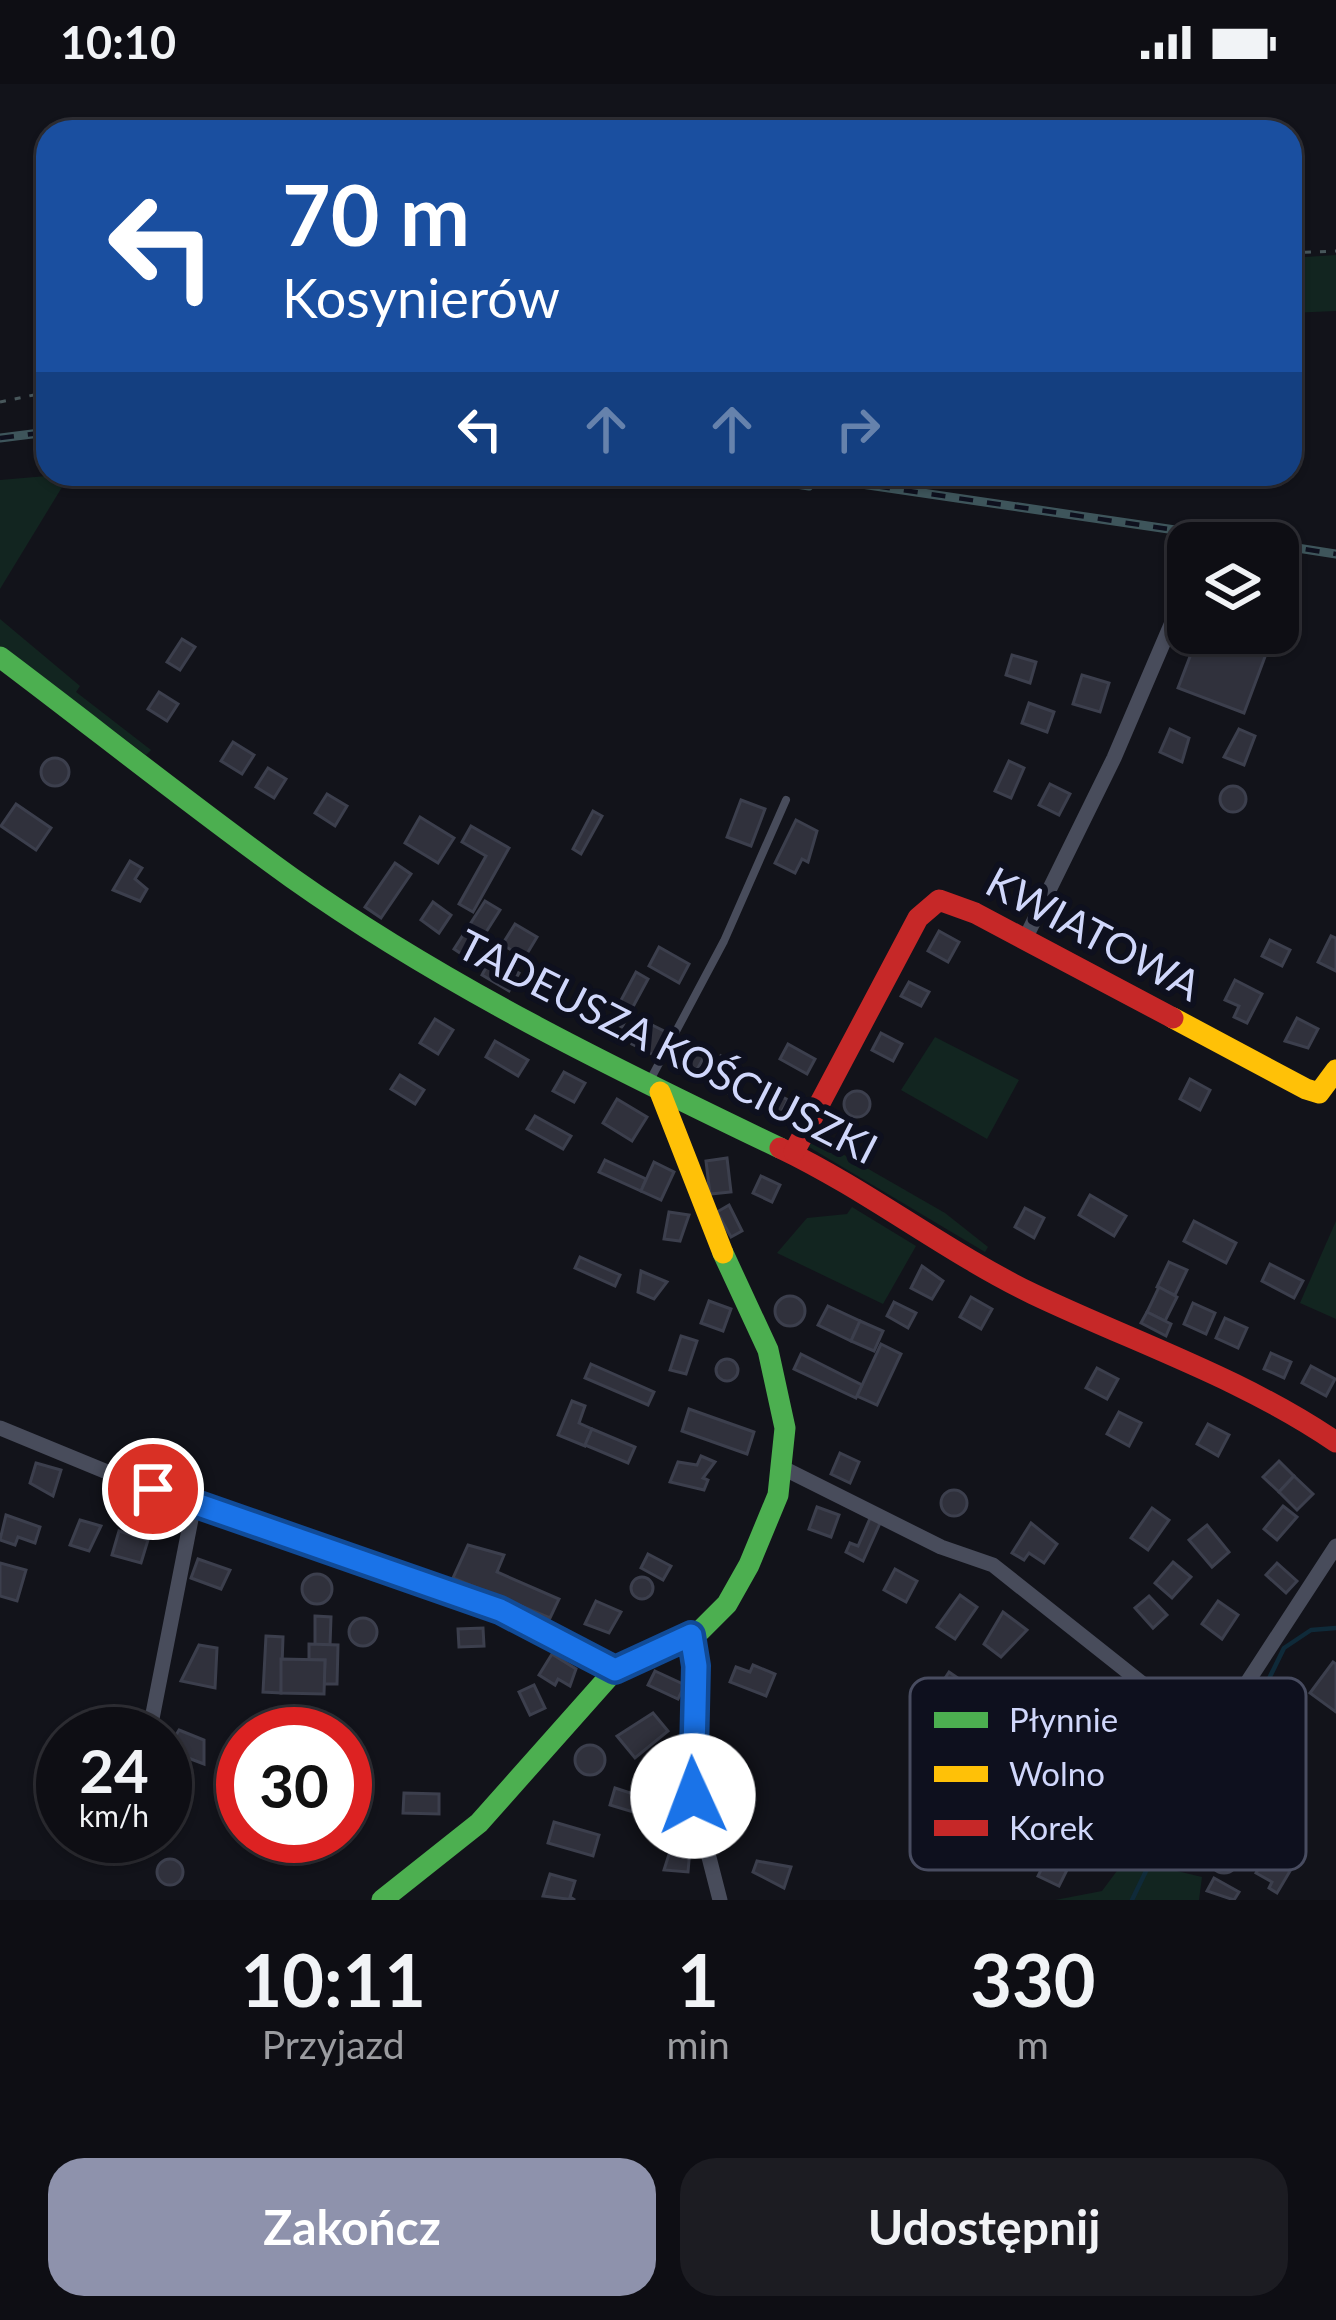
<!DOCTYPE html>
<html lang="pl">
<meta charset="utf-8">
<style>
:root{--surface:#0e0e14;--page:#1c1c22;--text:#f1f3f6;--muted:#9b9ca0;--line:#2e2e34;--accent:#8e92ac}
body{margin:0;font-family:Lato,sans-serif;background:var(--page);color:var(--text);height:100vh;display:flex;flex-direction:column;font-size:45px;white-space:nowrap}
*{box-sizing:border-box;margin:0}
p{font-size:39px;color:var(--muted)}
.icon{flex:none;width:66px;height:66px;fill:none;stroke:currentColor;stroke-width:2;stroke-linecap:round;stroke-linejoin:round}
.map{position:relative;height:1816px;overflow:hidden}
.details{display:flex;flex-direction:column;background:var(--surface);flex:1}
.details>*{flex:none}
.top-card{position:absolute;left:36px;top:36px;width:1266px;height:366px;border-radius:36px;box-shadow:0 3px 9px #0004,0 0 0 3px var(--line);background:#1a4fa0;color:#fff;overflow:hidden}
.tools{position:absolute;left:1167px;top:438px;display:grid;gap:24px}
.tools a{display:grid;place-items:center;width:132px;height:132px;border-radius:24px;background:var(--surface);box-shadow:0 3px 9px #0004,0 0 0 3px var(--line);font-size:60px}
.speed{position:absolute;left:36px;top:1623px;display:flex;gap:24px;font-size:60px;font-weight:700;text-align:center}
.speed>*{display:grid;place-content:center;width:156px;height:156px;border-radius:50%;background:var(--surface);box-shadow:0 3px 9px #0004,0 0 0 3px var(--line);line-height:1}
.speed small{font-size:30px;font-weight:400}
.speed .limit{border:18px solid #d22;background:#fff;color:#111}
.pin{position:absolute;display:grid;place-items:center;width:102px;height:102px;color:#fff;margin:-51px;border:6px solid #fff;border-radius:50%;box-shadow:0 3px 12px #0007}
.me{position:absolute;width:132px;margin:-66px;rotate:358deg;stroke-linejoin:round;filter:drop-shadow(0 0 9px #0008)}
.turn{display:flex;align-items:center;gap:42px;height:252px;padding:0 48px;font-size:54px}
.turn .icon{width:156px;height:156px;stroke-width:2.5}
.turn b{display:block;font-size:84px;line-height:102px}
.lanes{display:flex;align-items:center;height:114px;padding:0 48px;background:#0003;justify-content:center;gap:60px;direction:ltr}
.lanes .off{opacity:.35}
.eta{display:flex;justify-content:space-evenly;align-items:center;height:204px;text-align:center}
.eta b{font-size:72px;font-weight:700;line-height:84px}
.button{display:flex;gap:24px;margin-top:auto;padding:24px 48px}
.button a{flex:1;height:138px;border-radius:36px;background:var(--accent);color:#fff;font-size:48px;font-weight:700;line-height:138px;text-align:center}
.button a+a{background:var(--page);color:var(--text)}
.status{display:flex;justify-content:space-between;align-items:center;height:84px;padding:0 60px;background:var(--surface);direction:ltr}
.status svg{height:33px;fill:currentColor}
.map>svg:first-child{display:block}
.green{fill:#122520}
.lines{fill:none;stroke-linecap:round;stroke-linejoin:round}
.stream{stroke:#0f2a39;stroke-width:4.5}
.building{fill:#30313c;stroke:#3c3f4d;stroke-width:3}
.path{stroke:#48575b;stroke-width:3;stroke-dasharray:6 9;stroke-linecap:butt}
.lane{stroke:#484c5b;stroke-width:8}
.street{stroke:#484c5b;stroke-width:15}
.fast{stroke:#4caf50;stroke-width:21}
.slow{stroke:#ffc107;stroke-width:21}
.jam{stroke:#c62828;stroke-width:21}
.rail-casing{stroke:#3e555b;stroke-width:9}
.rail{stroke:#0e101e;stroke-width:4.5;stroke-dasharray:14;stroke-linecap:butt}
.route-casing{stroke:#114b97;stroke-width:30}
.route{stroke:#1a73e8;stroke-width:21}
.labels{text-anchor:middle;dominant-baseline:central;stroke-width:12;stroke-linejoin:round;paint-order:stroke}
.street-label{font-size:42px;fill:#d0d7fb;stroke:#0e101e}
.key{fill:#0e101e;stroke:#484c60;stroke-width:3}
.key-label{font-size:33px;fill:#d0d7fb}
</style>
<div class="status"><b>10:10</b><svg viewBox="0 0 49 12"><path d="M0 12V9h3v3zM5 12V6h3v6zM10 12V3h3v9zM15 12V0h3v12zM26 1h20v11H26zM47 4h2v5h-2z"/></svg></div>
<div class="map">
<svg width="1336" height="1816" viewBox="0 0 1336 1816">
<rect width="100%" height="100%" fill="#12131a"/>
<!-- green -->
<g class="green">
<path d="M1336,171V227L1290,229V174Z"/>
<path d="M70,390L0,505V396Z"/>
<path d="M0,535L80,602L76,608L151,666L146,671L0,562Z"/>
<path d="M935,953L1019,996L987,1055L901,1006Z"/>
<path d="M811,1052L945,1129L988,1163L985,1168L809,1063Z"/>
<path d="M852,1123L916,1162L883,1220L777,1169L807,1134L847,1130Z"/>
<path d="M1336,1137V1235L1300,1219Z"/>
<path d="M1242,1634L1268,1645L1243,1703L1229,1706L1216,1740L1177,1787L1202,1793L1199,1816H1055L1102,1807L1199,1677L1222,1662Z"/>
</g>
<g class="lines">
<!-- stream -->
<path class="stream" d="M1132,1816L1146,1787L1234,1666L1284,1564L1311,1546L1336,1544"/>
</g>
<!-- building -->
<g class="building">
<path d="M1199,549H1234L1269,562L1244,629L1178,604Z"/>
<path d="M182,555L195,563L180,586L167,578Z"/>
<path d="M1012,571L1036,578L1030,599L1006,591Z"/>
<path d="M1082,591L1109,599L1100,628L1073,620Z"/>
<path d="M159,608L178,620L167,637L148,625Z"/>
<path d="M1029,619L1054,628L1047,648L1022,639Z"/>
<path d="M1170,645L1189,654L1182,678L1160,668Z"/>
<path d="M1239,645L1255,652L1244,681L1224,673Z"/>
<path d="M233,658L254,671L242,690L221,677Z"/>
<circle cx="55" cy="688" r="14"/>
<path d="M1009,677L1024,684L1011,714L995,707Z"/>
<path d="M268,684L286,695L274,714L256,703Z"/>
<path d="M1050,700L1070,710L1059,731L1039,721Z"/>
<circle cx="1233" cy="715" r="13"/>
<path d="M327,710L347,722L335,742L315,729Z"/>
<path d="M741,716L765,725L751,762L727,753Z"/>
<path d="M16,720L51,744L36,766L1,742Z"/>
<path d="M593,727L602,732L581,770L573,765Z"/>
<path d="M420,733L454,754L438,779L405,759Z"/>
<path d="M796,736L817,747L808,778L802,775L795,789L775,779Z"/>
<path d="M471,742L509,764L473,828L459,820L486,772L462,758Z"/>
<path d="M130,777L142,784L135,795L147,805L140,817L113,806Z"/>
<path d="M395,779L411,790L381,834L365,823Z"/>
<path d="M485,817L500,826L469,875L454,865Z"/>
<path d="M433,818L451,831L439,849L421,836Z"/>
<path d="M515,840L537,853L525,873L502,861Z"/>
<path d="M939,847L959,858L948,878L928,867Z"/>
<path d="M1331,852L1336,854V887L1318,878Z"/>
<path d="M1270,856L1290,866L1282,882L1262,872Z"/>
<path d="M659,863L689,880L679,899L649,882Z"/>
<path d="M491,874L519,889L509,907L482,891Z"/>
<path d="M636,888L648,895L622,943L610,937Z"/>
<path d="M1235,896L1262,910L1247,939L1234,933L1239,922L1225,916Z"/>
<path d="M909,898L929,908L921,922L901,912Z"/>
<path d="M1297,934L1318,945L1308,964L1285,957Z"/>
<path d="M435,935L453,946L438,970L420,959Z"/>
<path d="M644,937L670,950L658,973L632,960Z"/>
<path d="M881,949L902,960L893,977L872,966Z"/>
<path d="M495,957L528,976L518,992L486,973Z"/>
<path d="M788,960L815,975L807,990L780,975Z"/>
<path d="M681,961L704,973L693,993L671,981Z"/>
<path d="M721,972L736,980L733,985L739,989L730,1010L713,1001Z"/>
<path d="M564,988L585,999L574,1018L553,1007Z"/>
<path d="M400,991L424,1006L415,1020L391,1005Z"/>
<path d="M1190,995L1210,1006L1200,1026L1180,1015Z"/>
<path d="M769,1006L788,1016L779,1033L760,1022Z"/>
<circle cx="857" cy="1020" r="13"/>
<path d="M617,1015L647,1033L632,1057L603,1039Z"/>
<path d="M535,1032L571,1052L563,1065L527,1045Z"/>
<path d="M727,1074L731,1108L710,1110L706,1077Z"/>
<path d="M605,1076L646,1095L641,1107L599,1088Z"/>
<path d="M654,1078L674,1088L661,1116L641,1107Z"/>
<path d="M761,1092L780,1101L772,1118L753,1109Z"/>
<path d="M1090,1111L1126,1132L1114,1152L1079,1131Z"/>
<path d="M729,1121L742,1147L731,1153L717,1128Z"/>
<path d="M1025,1124L1044,1134L1034,1154L1015,1143Z"/>
<path d="M669,1128L689,1131L680,1157L664,1155Z"/>
<path d="M1194,1137L1236,1159L1226,1179L1184,1157Z"/>
<path d="M580,1173L620,1191L615,1202L575,1184Z"/>
<path d="M1169,1178L1187,1186L1175,1211L1157,1203Z"/>
<path d="M1270,1180L1303,1197L1294,1214L1262,1197Z"/>
<path d="M922,1182L943,1197L932,1215L911,1204Z"/>
<path d="M641,1187L667,1198L654,1215L638,1208Z"/>
<path d="M1159,1203L1177,1213L1165,1237L1147,1228Z"/>
<circle cx="790" cy="1227" r="15"/>
<path d="M971,1213L992,1225L981,1245L960,1233Z"/>
<path d="M709,1217L731,1225L723,1247L701,1239Z"/>
<path d="M894,1218L916,1229L908,1244L887,1232Z"/>
<path d="M1193,1219L1215,1229L1206,1250L1184,1240Z"/>
<path d="M828,1222L860,1237L851,1257L818,1241Z"/>
<path d="M1147,1228L1171,1240L1166,1252L1141,1239Z"/>
<path d="M1225,1234L1247,1244L1238,1264L1216,1254Z"/>
<path d="M860,1237L883,1247L874,1267L851,1257Z"/>
<path d="M681,1252L697,1257L686,1290L670,1286Z"/>
<path d="M881,1260L901,1270L877,1321L857,1312Z"/>
<path d="M1271,1269L1291,1278L1284,1294L1264,1285Z"/>
<path d="M801,1270L862,1301L856,1314L794,1285Z"/>
<circle cx="727" cy="1286" r="11"/>
<path d="M591,1280L654,1308L648,1321L585,1294Z"/>
<path d="M1311,1282L1335,1295L1326,1312L1302,1299Z"/>
<path d="M1097,1284L1118,1295L1107,1315L1086,1304Z"/>
<path d="M572,1317L585,1322L579,1339L592,1345L585,1362L558,1351Z"/>
<path d="M689,1325L754,1348L747,1370L682,1347Z"/>
<path d="M1119,1328L1141,1339L1129,1362L1107,1350Z"/>
<path d="M1208,1340L1229,1351L1218,1372L1197,1360Z"/>
<path d="M592,1345L635,1363L628,1379L585,1361Z"/>
<path d="M840,1369L859,1378L850,1399L831,1390Z"/>
<path d="M701,1372L715,1378L703,1394L708,1396L704,1406L670,1398L678,1378L697,1381Z"/>
<path d="M1279,1377L1294,1392L1279,1408L1263,1393Z"/>
<path d="M36,1379L61,1386L53,1412L30,1399Z"/>
<path d="M1294,1392L1313,1410L1297,1426L1279,1408Z"/>
<circle cx="954" cy="1419" r="13"/>
<path d="M1283,1422L1297,1433L1277,1456L1264,1445Z"/>
<path d="M817,1423L839,1431L831,1453L809,1445Z"/>
<path d="M1152,1424L1169,1436L1148,1466L1131,1454Z"/>
<path d="M6,1431L40,1443L35,1459L18,1453L15,1461L0,1456Z"/>
<path d="M871,1432L881,1437L863,1477L846,1468L850,1459L858,1462Z"/>
<path d="M80,1436L101,1442L89,1467L70,1461Z"/>
<path d="M1031,1439L1057,1460L1044,1479L1029,1469L1024,1476L1012,1469Z"/>
<path d="M1207,1441L1229,1468L1212,1483L1189,1456Z"/>
<path d="M119,1447L148,1456L141,1479L112,1471Z"/>
<path d="M468,1461L504,1471L497,1488L559,1515L550,1534L453,1494Z"/>
<path d="M648,1470L671,1482L663,1496L641,1484Z"/>
<path d="M198,1475L230,1486L221,1505L191,1494Z"/>
<path d="M1173,1478L1191,1493L1172,1514L1155,1499Z"/>
<path d="M0,1479L26,1486L17,1517L0,1512Z"/>
<path d="M1277,1479L1297,1497L1286,1509L1266,1491Z"/>
<path d="M895,1485L917,1497L906,1518L884,1506Z"/>
<circle cx="317" cy="1505" r="15"/>
<circle cx="642" cy="1504" r="11"/>
<path d="M960,1511L977,1523L955,1555L937,1543Z"/>
<path d="M1149,1512L1167,1531L1153,1544L1135,1524Z"/>
<path d="M596,1517L621,1528L609,1549L585,1540Z"/>
<path d="M1218,1517L1238,1531L1222,1555L1202,1540Z"/>
<path d="M1003,1528L1027,1546L1001,1573L984,1560Z"/>
<path d="M315,1532L331,1533L330,1561H315Z"/>
<circle cx="363" cy="1548" r="14"/>
<path d="M483,1544L484,1562L459,1563L458,1545Z"/>
<path d="M266,1552L283,1553L281,1609L263,1608Z"/>
<path d="M309,1560L338,1561L337,1600H324L325,1576H309Z"/>
<path d="M199,1561L217,1564L215,1604L181,1597Z"/>
<path d="M552,1570L576,1585L570,1602L558,1595L555,1601L539,1591Z"/>
<path d="M281,1575L325,1576L324,1610L281,1609Z"/>
<path d="M1333,1578L1336,1580V1628L1310,1609Z"/>
<path d="M753,1581L775,1590L766,1612L730,1598L736,1583L750,1588Z"/>
<path d="M655,1587L685,1601L678,1615L648,1601Z"/>
<path d="M949,1588L962,1597L936,1638L922,1629Z"/>
<path d="M534,1601L545,1624L530,1631L519,1608Z"/>
<path d="M653,1629L668,1647L635,1674L617,1652Z"/>
<path d="M179,1646L204,1656V1680L167,1666Z"/>
<circle cx="590" cy="1676" r="15"/>
<circle cx="730" cy="1687" r="13"/>
<path d="M615,1704L658,1718L653,1734L610,1721Z"/>
<path d="M404,1709L439,1710V1730L403,1729Z"/>
<path d="M554,1738L599,1751L593,1772L548,1759Z"/>
<circle cx="1224" cy="1775" r="14"/>
<path d="M671,1764L690,1765L688,1788L664,1786Z"/>
<path d="M1048,1772L1069,1782L1059,1802L1038,1792Z"/>
<path d="M1265,1773L1290,1787L1277,1809L1269,1804L1272,1798L1256,1789Z"/>
<circle cx="170" cy="1788" r="13"/>
<path d="M757,1777L791,1783L784,1804L753,1788Z"/>
<path d="M550,1790L575,1797L570,1813L575,1816L543,1812Z"/>
<path d="M1214,1794L1239,1808L1234,1816L1207,1807Z"/>
</g>
<g class="lines">
<!-- path -->
<g class="path">
<path d="M1290,169L1336,167"/>
<path d="M0,318L48,308"/>
</g>
<!-- lane -->
<path class="lane" d="M648,1000L724,857L786,716"/>
<!-- street -->
<g class="street">
<path d="M1025,855L1114,674L1188,501"/>
<path d="M0,1344L112,1390L500,1526L615,1586"/>
<path d="M785,1385L941,1463L993,1481L1211,1654L1336,1462"/>
<path d="M691,1551L696,1582L693,1711L720,1816"/>
<path d="M149,1650L194,1420"/>
</g>
<!-- fast -->
<g class="fast">
<path d="M0,573C97,646 193,723 292,794C443,901 613,984 780,1064"/>
<path d="M382,1816L479,1739L615,1586L701,1546L727,1520L749,1481L778,1411L785,1344L768,1266L723,1169"/>
</g>
<!-- slow -->
<g class="slow">
<path d="M1173,934L1306,1005L1319,1009L1336,986"/>
<path d="M660,1008L723,1169"/>
</g>
<!-- jam -->
<g class="jam">
<path d="M780,1064C868,1106 946,1168 1033,1210C1136,1259 1242,1294 1336,1358"/>
<path d="M794,1068L918,834L939,816L975,829L1173,934"/>
</g>
<!-- rail casing -->
<g class="rail-casing">
<g id="rail">
<path d="M0,354L48,348"/>
<path d="M732,390L809,402"/>
<path d="M793,390L1264,459"/>
<path d="M1278,461L1336,470"/>
</g>
</g>
<!-- rail -->
<use href="#rail" class="rail"/>
</g>
<g class="lines">
<!-- route casing -->
<g class="route-casing">
<path id="route" d="M153,1405L500,1526L615,1586L691,1551L696,1582L693,1712"/>
</g>
<!-- route -->
<use href="#route" class="route"/>
</g>
<g class="labels">
<!-- street labels -->
<g class="street-label">
<text transform="translate(1094 849) rotate(28)">KWIATOWA</text>
<text transform="translate(668 962) rotate(27)">TADEUSZA KOŚCIUSZKI</text>
</g>
</g>
<!-- legend -->
<rect x="910" y="1594" width="396" height="192" rx="18" class="key"/>
<rect x="934" y="1628" width="54" height="16" fill="#4caf50"/>
<rect x="934" y="1682" width="54" height="16" fill="#ffc107"/>
<rect x="934" y="1736" width="54" height="16" fill="#c62828"/>
<g class="key-label">
<text x="1009" y="1648">Płynnie</text>
<text x="1009" y="1702">Wolno</text>
<text x="1009" y="1756">Korek</text>
</g>
</svg>
<div class="tools">
<a><svg class="icon" aria-label="layers" viewBox="0 0 24 24"><path d="M12 4l9 5-9 5-9-5zM3 14l9 5 9-5"/></svg></a>
</div>
<div class="speed"><div>24<small>km/h</small></div><div class="limit">30</div></div>
<div class="pin" style="left:153px;top:1405px;background:#d93025"><svg class="icon" aria-label="arrive" viewBox="0 0 24 24"><path d="M6 21V4h12l-3 4 3 4H6"/></svg></div>
<svg class="me" style="left:693px;top:1712px" viewBox="-20 -20 40 40"><circle r="19" fill="#fff"/><path d="M0-13L10 11 0 6-10 11z" fill="#1a73e8"/></svg>
<div class="top-card">
<div class="turn"><svg class="icon" aria-label="left" viewBox="0 0 24 24"><path d="M17 20v-9H6M10 6l-5 5 5 5"/></svg><div><b>70 m</b>Kosynierów</div></div>
<div class="lanes"><svg class="icon" aria-label="left" viewBox="0 0 24 24"><path d="M17 20v-9H6M10 6l-5 5 5 5"/></svg><svg class="icon off" aria-label="ahead" viewBox="0 0 24 24"><path d="M12 20V5M6 11l6-6 6 6"/></svg><svg class="icon off" aria-label="ahead" viewBox="0 0 24 24"><path d="M12 20V5M6 11l6-6 6 6"/></svg><svg class="icon off" aria-label="right" viewBox="0 0 24 24"><path d="M7 20v-9h11M14 6l5 5-5 5"/></svg></div>
</div>
</div>
<section class="details">
<div class="eta">
<div><b>10:11</b><p>Przyjazd</p></div>
<div><b>1</b><p>min</p></div>
<div><b>330</b><p>m</p></div>
</div>
<div class="button"><a>Zakończ</a><a>Udostępnij</a></div>
</section>
